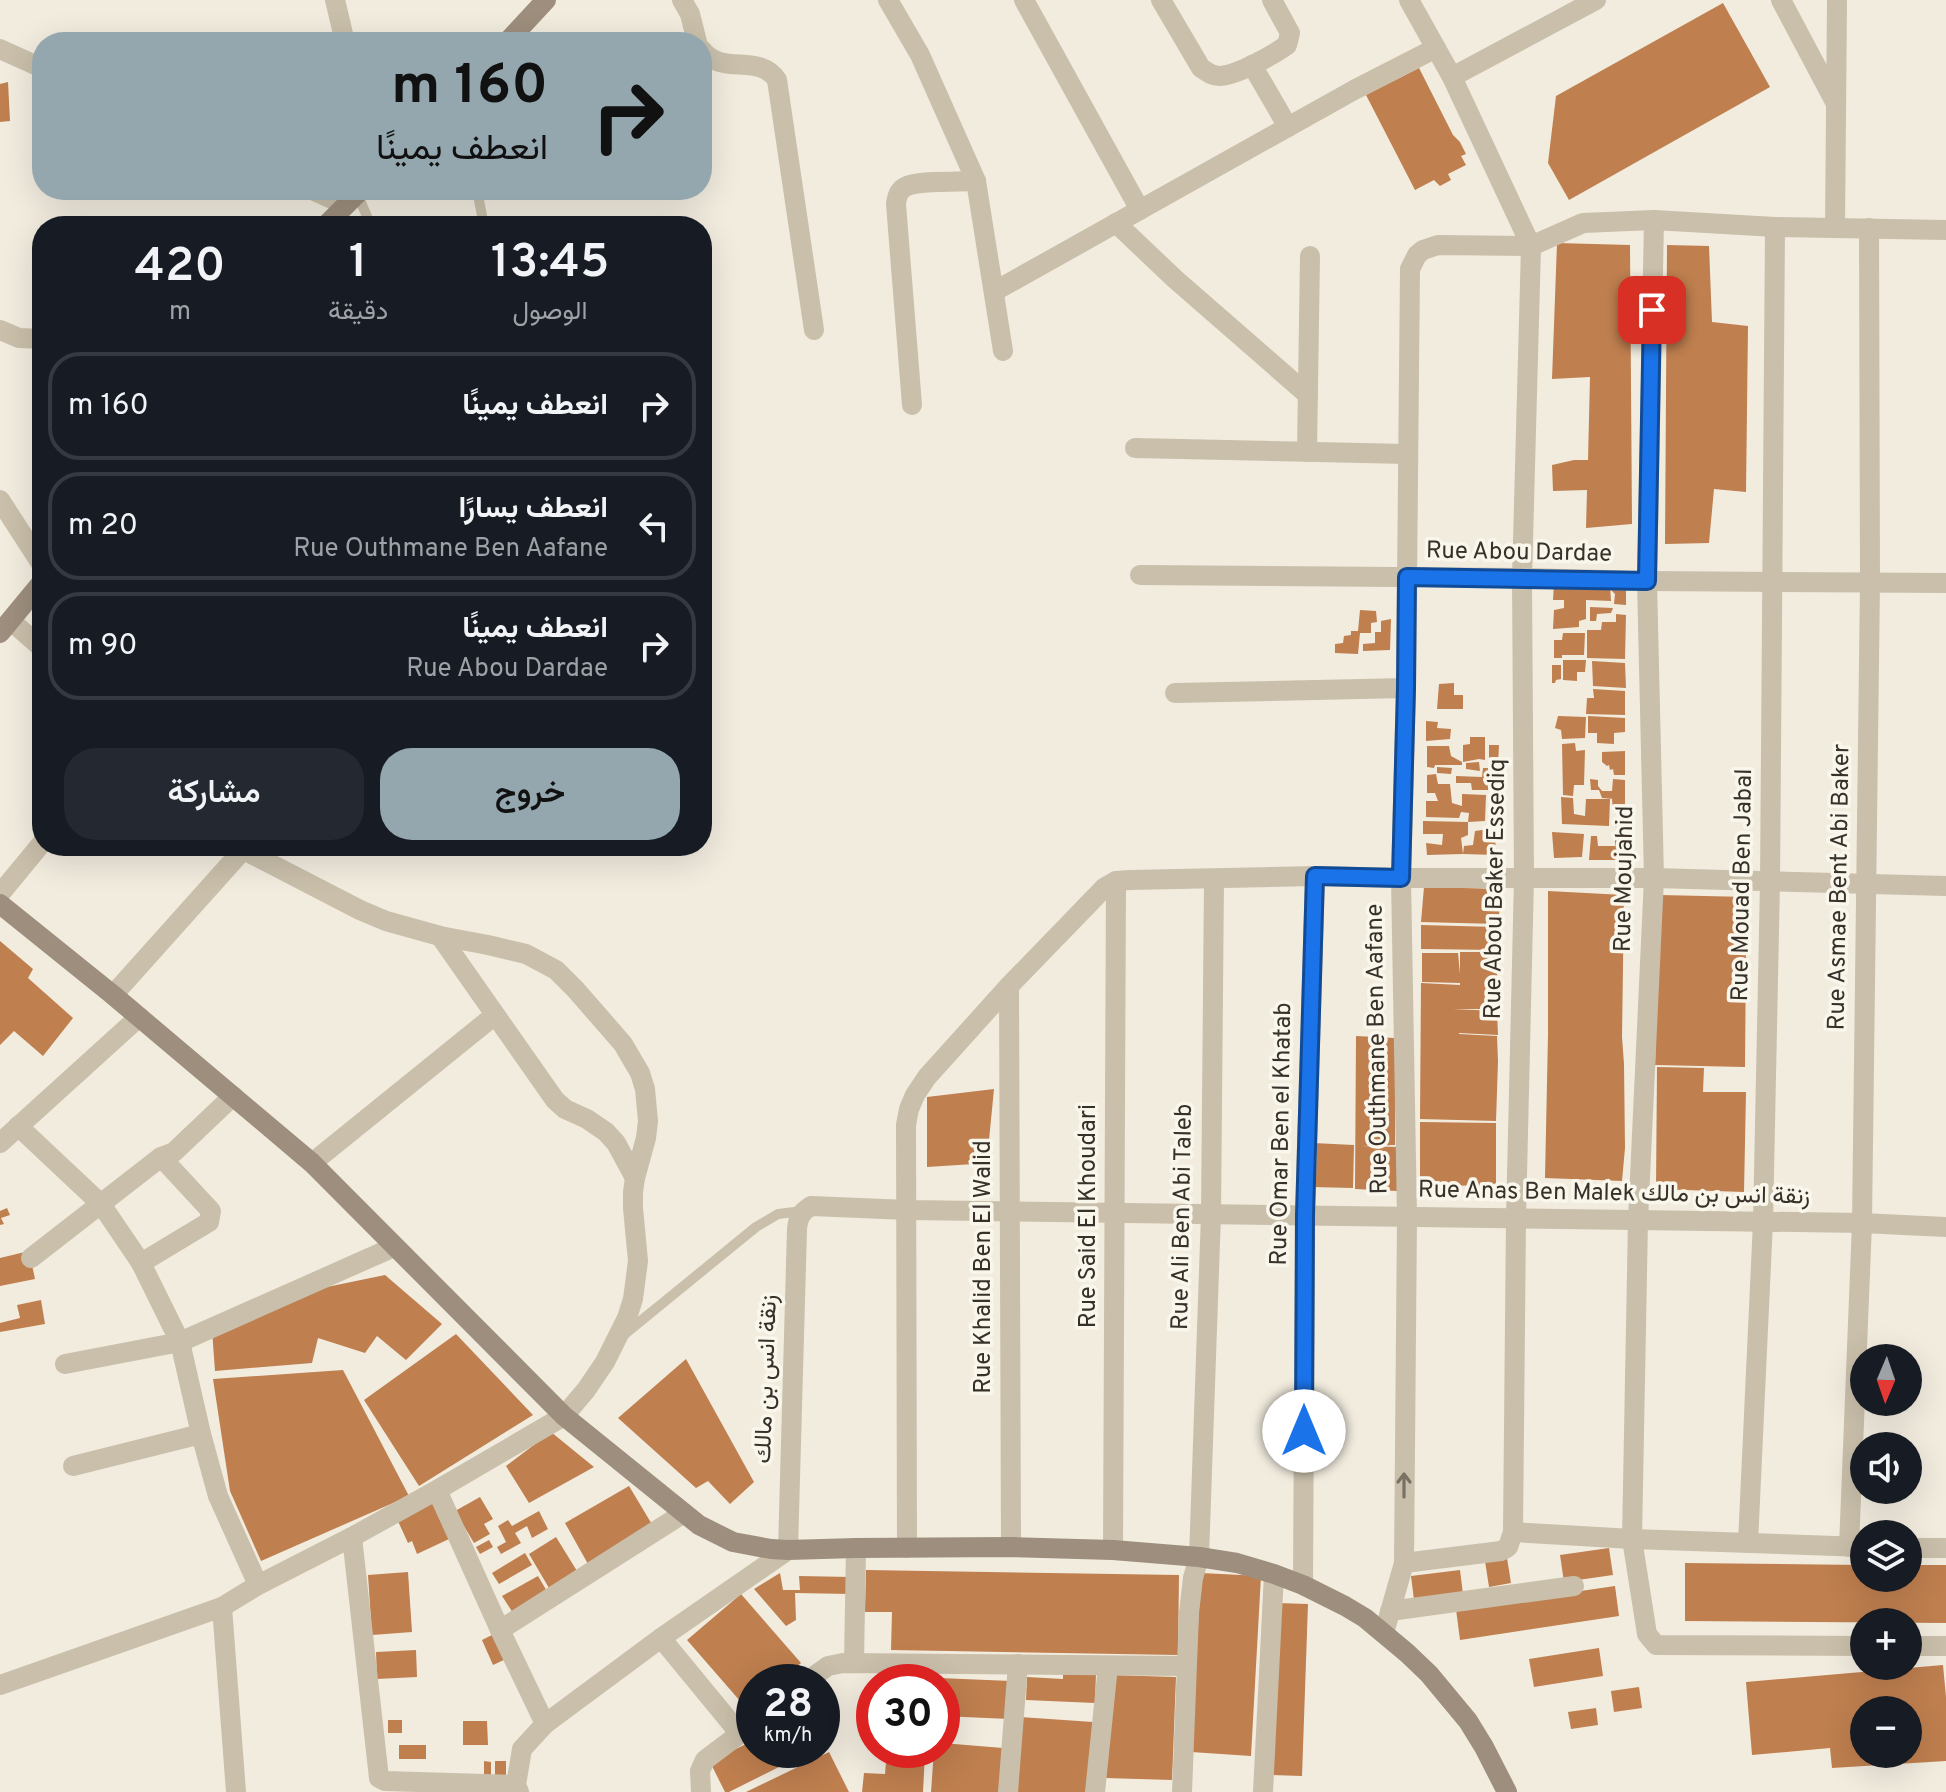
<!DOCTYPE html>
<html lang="ar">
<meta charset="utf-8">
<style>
:root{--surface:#171b24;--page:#242831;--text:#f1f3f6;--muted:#9ea1a6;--line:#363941;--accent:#94a7ae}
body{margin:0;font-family:Overpass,Vazirmatn,sans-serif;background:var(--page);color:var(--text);direction:rtl;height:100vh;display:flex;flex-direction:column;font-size:30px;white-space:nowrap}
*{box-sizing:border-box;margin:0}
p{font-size:26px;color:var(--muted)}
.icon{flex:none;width:44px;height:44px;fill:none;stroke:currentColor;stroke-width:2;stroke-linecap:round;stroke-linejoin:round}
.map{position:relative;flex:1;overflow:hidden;direction:ltr}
.details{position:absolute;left:32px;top:216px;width:680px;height:640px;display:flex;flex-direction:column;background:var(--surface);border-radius:32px;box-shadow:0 8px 32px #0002;direction:rtl}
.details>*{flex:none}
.top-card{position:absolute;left:32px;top:32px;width:680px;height:168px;border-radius:32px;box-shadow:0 8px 32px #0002;direction:rtl;background:#94a7ae;color:#111;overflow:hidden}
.needle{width:52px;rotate:182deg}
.fabs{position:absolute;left:1850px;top:1344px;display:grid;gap:16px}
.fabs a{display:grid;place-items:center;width:72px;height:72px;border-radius:50%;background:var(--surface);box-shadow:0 8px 32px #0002;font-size:40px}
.speed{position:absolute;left:736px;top:1664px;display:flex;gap:16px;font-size:40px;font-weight:700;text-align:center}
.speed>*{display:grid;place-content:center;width:104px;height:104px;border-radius:50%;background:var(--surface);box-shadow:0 8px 32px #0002;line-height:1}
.speed small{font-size:20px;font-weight:400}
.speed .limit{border:12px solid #d22;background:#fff;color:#111}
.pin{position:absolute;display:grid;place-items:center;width:68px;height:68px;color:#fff;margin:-34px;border-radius:16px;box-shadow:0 4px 12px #0006}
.me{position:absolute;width:88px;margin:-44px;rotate:0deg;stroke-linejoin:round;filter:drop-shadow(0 0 6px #0008)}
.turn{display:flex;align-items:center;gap:28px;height:168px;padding:0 32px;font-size:36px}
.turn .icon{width:104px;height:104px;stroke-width:2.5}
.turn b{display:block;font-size:56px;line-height:68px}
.eta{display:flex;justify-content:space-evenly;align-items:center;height:136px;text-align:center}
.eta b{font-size:48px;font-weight:600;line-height:56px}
.button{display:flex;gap:16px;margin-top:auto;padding:16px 32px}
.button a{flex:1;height:92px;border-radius:32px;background:var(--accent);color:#111;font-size:32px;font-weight:600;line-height:92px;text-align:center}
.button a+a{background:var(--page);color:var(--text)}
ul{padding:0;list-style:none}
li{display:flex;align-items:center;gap:24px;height:108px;margin:0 16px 12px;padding:0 16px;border:4px solid var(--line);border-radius:32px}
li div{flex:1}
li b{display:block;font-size:30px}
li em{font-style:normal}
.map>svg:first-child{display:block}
.building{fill:#bf7f4f;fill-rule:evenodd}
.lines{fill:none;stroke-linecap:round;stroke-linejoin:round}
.lane{stroke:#c9bfab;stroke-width:10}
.street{stroke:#c9bfab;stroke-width:20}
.secondary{stroke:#9d8e7d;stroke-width:20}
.oneway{stroke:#797164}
.route-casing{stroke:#114b97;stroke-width:20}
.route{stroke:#1a73e8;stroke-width:14}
.labels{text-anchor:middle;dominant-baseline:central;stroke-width:7;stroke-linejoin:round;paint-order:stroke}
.street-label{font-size:24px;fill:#38312a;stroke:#f9f6ec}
</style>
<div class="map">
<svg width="1946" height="1792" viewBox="0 0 1946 1792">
<rect width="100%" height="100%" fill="#f2ecdf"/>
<!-- building -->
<g class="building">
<path d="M1723,3L1770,87L1569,200L1548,163L1556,96Z"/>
<path d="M1419,68L1453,135L1460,142L1466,154L1461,156L1466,165L1448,174L1451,180L1440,186L1434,180L1415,190L1366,95Z"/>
<path d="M8,82L10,121L0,122V84Z"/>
<path d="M1557,243L1630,245L1632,524L1586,528L1587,490L1553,491L1552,465L1574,460H1588L1590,377L1552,379Z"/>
<path d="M1667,245L1709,246L1712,322L1748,326L1746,492L1714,489L1709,543L1665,544Z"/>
<path d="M1554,583L1610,585L1611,601L1586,600V619L1579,621V627L1553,629L1554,610L1564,608V600H1553Z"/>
<path d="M1626,584V605L1614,604L1615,594L1612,591L1611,585Z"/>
<path d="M1590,607L1613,608L1611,613L1597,614L1596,621H1590Z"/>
<path d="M1360,610L1376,611L1377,622L1371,623V633H1360L1358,654L1335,653V644L1343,643L1344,636L1351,635V631H1358Z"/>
<path d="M1616,614L1626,615L1625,659L1587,658V630H1601L1602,622H1616Z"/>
<path d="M1391,619L1390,650L1363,651V644L1375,643V632H1381V621Z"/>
<path d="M1563,633H1585L1584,655H1562V658H1554V640H1562Z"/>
<path d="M1563,660H1586L1585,672H1577V681L1563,680Z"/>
<path d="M1592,661L1625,663L1626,688L1593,686Z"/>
<path d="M1552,665H1561V679L1556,680L1555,683H1552Z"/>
<path d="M1454,683V695H1463V709H1437L1439,684Z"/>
<path d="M1593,689L1625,691V715L1586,714L1587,698H1594Z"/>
<path d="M1558,716L1586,717L1585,738L1562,739L1561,730L1555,728Z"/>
<path d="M1588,716L1625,718V732L1614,733V744L1597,743V733H1588Z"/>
<path d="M1426,721L1438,722L1437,728L1451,729L1450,739L1426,741Z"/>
<path d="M1470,737H1485V760L1479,759L1463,762V745L1470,744Z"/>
<path d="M1575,743L1576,751L1585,750L1584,785H1574L1573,796L1563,795L1562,744Z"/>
<path d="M1489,745H1499L1498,765H1489Z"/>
<path d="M1427,746H1449L1451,756L1462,762V765H1435L1434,768L1427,767Z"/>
<path d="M1625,751V775H1614L1613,769L1610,770L1609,765L1607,766L1602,762V752Z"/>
<path d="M1479,762L1480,771L1466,769V763Z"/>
<path d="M1437,767L1452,768L1451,774L1437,773Z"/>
<path d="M1491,767L1499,768L1500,792L1492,791Z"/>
<path d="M1483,768H1488V790H1472L1471,783H1456V776L1482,777Z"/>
<path d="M1436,774L1438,784H1450L1452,803L1462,806V794L1486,795L1485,821L1468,822L1469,813L1461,812L1459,818L1426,817V801H1438L1435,793H1427V775Z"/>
<path d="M1590,779L1598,780V786L1602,791H1612L1613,779L1625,780V811H1613L1612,799H1614L1602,798L1599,790H1591Z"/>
<path d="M1561,797L1573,798L1574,814L1585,816L1586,799H1610L1609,826L1562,824Z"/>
<path d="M1490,804H1496V823H1489Z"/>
<path d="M1623,818L1624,828L1615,827V820Z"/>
<path d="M1423,821L1468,822V835L1461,838L1463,854L1427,855L1426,843L1442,845L1443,834H1423Z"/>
<path d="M1489,829L1490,834L1495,835L1496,855L1463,854L1464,846L1473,845L1475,831Z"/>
<path d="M1552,832L1584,834L1582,857L1554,858Z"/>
<path d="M1591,836H1597L1598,846H1615V836H1623V860H1589Z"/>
<path d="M1424,887L1502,889L1498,924L1421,922Z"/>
<path d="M1548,891L1624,895L1622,1037L1624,1064L1625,1148L1622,1181L1545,1178L1548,1035Z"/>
<path d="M1660,895L1749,897L1746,949L1745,1067L1655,1065Z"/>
<path d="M1421,925L1497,927V950L1421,949Z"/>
<path d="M0,941L33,969L28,978L73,1018L43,1056L14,1031L0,1045Z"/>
<path d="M1460,952H1497V1009H1453L1497,1011L1498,1035L1459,1033V1034L1497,1036L1498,1061L1496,1121L1420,1119L1421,983L1460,985V983L1422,982V953H1458L1460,974Z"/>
<path d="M1356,1036L1395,1038V1145L1361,1146L1398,1147L1397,1191L1355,1189Z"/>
<path d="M1657,1067L1704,1068L1703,1092H1746L1744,1192L1656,1189Z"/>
<path d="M994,1089L989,1140H975L974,1164L927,1167V1097Z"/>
<path d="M1420,1122L1496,1123V1186L1420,1185Z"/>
<path d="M1313,1143L1354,1145L1353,1188L1311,1187Z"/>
<path d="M7,1208L10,1215L1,1218L4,1224L0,1225V1211Z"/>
<path d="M29,1251L35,1279L0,1286V1258Z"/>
<path d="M385,1275L442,1324L406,1360L377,1336L365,1353L318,1338L312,1363L215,1371L212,1330L322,1288Z"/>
<path d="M41,1300L45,1324L0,1332V1323L20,1318L17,1305Z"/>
<path d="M456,1334L533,1415L419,1486L364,1400Z"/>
<path d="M686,1359L754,1482L730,1504L708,1481L696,1488L618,1418Z"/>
<path d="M343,1370L409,1496L261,1561L230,1491L213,1379Z"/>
<path d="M551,1432L594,1467L529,1503L506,1466Z"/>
<path d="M629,1486L653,1526L588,1564L565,1523Z"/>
<path d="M480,1497L493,1519L484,1524L490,1534L474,1543L455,1511Z"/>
<path d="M432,1503L449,1539L417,1554L412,1541L408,1543L397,1519Z"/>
<path d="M539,1511L548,1529L532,1538L527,1526L515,1533L521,1543L501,1554L497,1547L506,1542L498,1526L508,1520L512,1526Z"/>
<path d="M556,1537L577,1571L549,1588L529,1554Z"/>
<path d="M489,1540L493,1547L480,1554L476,1547Z"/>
<path d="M1609,1548L1613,1575L1564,1582L1560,1555Z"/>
<path d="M525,1553L532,1565L499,1584L492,1573Z"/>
<path d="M1507,1558L1511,1583L1489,1587L1485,1561Z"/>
<path d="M1685,1563L1864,1565V1578H1908V1565H1946V1623L1685,1621Z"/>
<path d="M866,1570L1179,1575L1178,1655L891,1650L892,1612H865Z"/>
<path d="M1460,1570L1463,1594L1414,1600L1411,1576Z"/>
<path d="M408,1572L412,1632L372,1635L368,1575Z"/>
<path d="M780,1573L783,1590H800L799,1576L851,1577L850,1594L795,1593L796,1620L786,1626L754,1589Z"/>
<path d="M1201,1573L1261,1576L1251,1756L1191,1752Z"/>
<path d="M538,1576L548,1593L513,1613L502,1596Z"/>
<path d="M1615,1586L1619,1616L1460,1640L1456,1609Z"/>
<path d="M741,1594L801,1663L779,1682H754V1703L747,1709L687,1640Z"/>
<path d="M1277,1603L1308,1604L1302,1776L1271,1775Z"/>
<path d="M494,1634L506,1659L493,1665L482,1640Z"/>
<path d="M1599,1648L1603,1676L1534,1687L1529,1659Z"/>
<path d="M416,1650L417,1677L377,1679L376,1652Z"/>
<path d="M1943,1665L1946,1697V1761L1832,1768L1830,1748L1752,1755L1746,1682ZM1864,1710H1908V1754H1864Z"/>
<path d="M1063,1671L1096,1673L1095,1703L1026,1700L1027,1677L1063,1679Z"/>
<path d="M1109,1675L1176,1677L1172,1780L1105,1778Z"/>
<path d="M894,1676L932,1678V1682H894Z"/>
<path d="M939,1678L1011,1681L1009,1719L942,1716V1682H939Z"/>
<path d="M1639,1687L1642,1708L1614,1712L1611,1691Z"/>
<path d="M1596,1708L1598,1725L1571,1729L1568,1712Z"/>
<path d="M1020,1717L1093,1722L1087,1792H1015Z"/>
<rect x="388" y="1720" width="14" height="13"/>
<path d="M463,1721H487L488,1745H463Z"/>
<path d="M754,1740V1750H813L729,1792H725L710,1762Z"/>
<path d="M942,1743L1003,1748L1000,1792H931L934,1750H942Z"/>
<rect x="399" y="1745" width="27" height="14"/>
<path d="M887,1751L925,1753L923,1792H862L864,1773L885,1774Z"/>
<path d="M829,1752L849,1792H746Z"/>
<path d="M484,1761L491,1762V1775H484Z"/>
<rect x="495" y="1761" width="11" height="18"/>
</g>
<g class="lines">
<!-- lane -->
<g class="lane">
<path d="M477,190L484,226"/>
<path d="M357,193L371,226"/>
<path d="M626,1333L756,1227L778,1214L803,1211"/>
</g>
<!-- street -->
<g class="street">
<path d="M335,0L345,42"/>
<path d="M682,0L690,14L697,42"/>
<path d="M888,0L920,55L976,181L1003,351"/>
<path d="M1024,0L1140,210"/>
<path d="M1161,0L1201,68C1207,72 1212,76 1219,76C1236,76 1273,55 1287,45L1290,33L1272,0"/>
<path d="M1781,0L1834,100"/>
<path d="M0,49L42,68"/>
<path d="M702,50C721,76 760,53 777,80L814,330"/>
<path d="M1252,65L1288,127"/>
<path d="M1452,77L1596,0"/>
<path d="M312,190L345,205"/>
<path d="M1654,220L1647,581L1654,878L1638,1220L1632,1539L1647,1634L1656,1645L1864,1646"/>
<path d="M1116,223L1175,279L1308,395"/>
<path d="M1835,228L1837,0"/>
<path d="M995,291L1354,90L1436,48"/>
<path d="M0,330L19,338L42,339"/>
<path d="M912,405L896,204C897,197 898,191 905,187C916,180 960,182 976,181"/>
<path d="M1135,448L1408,454"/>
<path d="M1307,452L1310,256"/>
<path d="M0,500L42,565"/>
<path d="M1140,575L1522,578L1647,581L1946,583"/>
<path d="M11,621L42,648"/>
<path d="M1175,693L1406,688"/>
<path d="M0,894L42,843"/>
<path d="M440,936L555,1100L565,1109L587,1119L606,1132L616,1143L635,1178"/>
<path d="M1009,986L1011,1547"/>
<path d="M113,995L242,851"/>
<path d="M18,1126L101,1204L141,1263L180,1342L201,1434L218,1496L258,1585"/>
<path d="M0,1143L139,1017"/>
<path d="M312,1163L495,1015"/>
<path d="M31,1258L161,1157L174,1152L233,1096"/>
<path d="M141,1263L209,1222L211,1211L161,1157"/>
<path d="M65,1364L180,1342L394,1247"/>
<path d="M73,1466L201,1434"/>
<path d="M437,1490L500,1630L545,1724"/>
<path d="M1513,1532L1632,1539L1864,1547"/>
<path d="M352,1537L379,1778L385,1781L516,1785"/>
<path d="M1748,1543L1763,1222L1770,882L1775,227"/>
<path d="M1849,1547L1862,1223L1870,582L1869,228"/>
<path d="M907,1548L906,1125L909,1109L915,1095L927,1077L1009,986L1104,888L1116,881L1130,880L1315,876L1401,878H1654L1946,886"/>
<path d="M1908,1548H1946"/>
<path d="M1113,1550L1116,881"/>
<path d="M1404,1563L1501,1551L1508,1547L1513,1532L1516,1218L1524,878L1522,578L1531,246L1452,77L1409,0"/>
<path d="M1303,1585L1305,1215L1315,876"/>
<path d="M222,1607L236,1792"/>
<path d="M1390,1611L1574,1586"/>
<path d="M500,1630L684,1513"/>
<path d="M1384,1633L1404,1563L1407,1217L1401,878L1406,688L1410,269L1417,255L1423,250L1438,245L1531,246L1583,223L1654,220L1775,227L1946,230"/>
<path d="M661,1638L740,1734"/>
<path d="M1908,1646H1946"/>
<path d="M854,1662L856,1548"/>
<path d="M806,1682L828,1666L843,1663L1186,1666"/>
<path d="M0,1685L222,1607L258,1585L352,1537L437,1490L564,1416L586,1390L605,1362L627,1318L633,1299L638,1261L633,1208V1192L635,1178L646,1138L648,1121L645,1089L640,1073L623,1044L576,990L556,970L526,954L488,945L440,936L386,921L360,910L236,846"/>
<path d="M519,1792L516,1785L522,1749L545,1724L661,1638L788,1550L797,1229C798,1218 801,1212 811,1206L908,1210L1862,1223L1946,1227"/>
<path d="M701,1792L700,1771L705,1760L754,1723"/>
<path d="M1008,1792L1018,1664"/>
<path d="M1095,1792L1108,1666"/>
<path d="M1182,1792L1189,1613L1193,1578L1199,1557L1211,1214L1214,879"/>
<path d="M1263,1792L1274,1574"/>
</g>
<!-- secondary -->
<g class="secondary">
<path d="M507,42L546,0"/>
<path d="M325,226L361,190"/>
<path d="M0,633L42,582"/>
<path d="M0,904L113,995L312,1163L564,1416L699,1525L733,1542L771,1549L788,1550L856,1548L1011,1547L1113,1550L1199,1557L1237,1563L1274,1574L1303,1585L1345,1606L1365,1618L1407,1653L1429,1674L1468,1721L1484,1747L1507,1792"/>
</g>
</g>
<!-- one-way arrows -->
<defs><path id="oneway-shaft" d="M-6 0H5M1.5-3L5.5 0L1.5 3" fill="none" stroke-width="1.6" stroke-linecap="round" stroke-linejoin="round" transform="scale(2)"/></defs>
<use class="oneway" href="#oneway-shaft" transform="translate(1404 1485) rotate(-90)"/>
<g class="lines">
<!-- route casing -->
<g class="route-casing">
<path id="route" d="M1304,1431L1305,1215L1315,876L1401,878L1406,688L1407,577L1647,581L1652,310"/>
</g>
<!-- route -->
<use href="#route" class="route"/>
</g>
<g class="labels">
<!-- street labels -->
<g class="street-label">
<text transform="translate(1519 553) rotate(1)">Rue Abou Dardae</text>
<text transform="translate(1625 879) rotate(-89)">Rue Moujahid</text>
<text transform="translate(1743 885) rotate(-89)">Rue Mouad Ben Jabal</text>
<text transform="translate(1840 887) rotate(-89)">Rue Asmae Bent Abi Baker</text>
<text transform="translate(1496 889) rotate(-89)">Rue Abou Baker Essediq</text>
<text transform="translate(1378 1049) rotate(-91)">Rue Outhmane Ben Aafane</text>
<text transform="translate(1282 1134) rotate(-89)">Rue Omar Ben el Khatab</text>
<text transform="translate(1614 1194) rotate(1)">Rue Anas Ben Malek زنقة انس بن مالك</text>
<text transform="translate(1089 1216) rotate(-90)">Rue Said El Khoudari</text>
<text transform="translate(1183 1217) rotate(-89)">Rue Ali Ben Abi Taleb</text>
<text transform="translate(984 1267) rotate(-90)">Rue Khalid Ben El Walid</text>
<text transform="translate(767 1379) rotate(-88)">زنقة انس بن مالك</text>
</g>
</g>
</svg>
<div class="fabs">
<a><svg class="needle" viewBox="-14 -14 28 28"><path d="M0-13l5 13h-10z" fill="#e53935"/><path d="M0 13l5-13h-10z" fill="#9ea1a6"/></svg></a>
<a><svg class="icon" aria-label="sound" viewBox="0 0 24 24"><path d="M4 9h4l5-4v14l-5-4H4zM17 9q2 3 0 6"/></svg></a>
<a><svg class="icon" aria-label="layers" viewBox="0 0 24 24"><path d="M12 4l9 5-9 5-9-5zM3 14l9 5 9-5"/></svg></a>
<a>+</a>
<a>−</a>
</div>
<div class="speed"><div>28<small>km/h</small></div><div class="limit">30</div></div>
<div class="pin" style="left:1652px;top:310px;background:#d93025"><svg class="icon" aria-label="arrive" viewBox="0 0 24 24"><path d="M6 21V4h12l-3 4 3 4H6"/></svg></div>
<svg class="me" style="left:1304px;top:1431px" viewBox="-20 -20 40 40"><circle r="19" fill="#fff"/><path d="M0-13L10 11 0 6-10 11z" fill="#1a73e8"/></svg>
<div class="top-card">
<div class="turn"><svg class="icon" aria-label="right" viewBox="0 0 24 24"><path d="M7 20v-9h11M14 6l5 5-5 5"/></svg><div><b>160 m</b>انعطف يمينًا</div></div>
</div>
<section class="details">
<div class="eta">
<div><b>13:45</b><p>الوصول</p></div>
<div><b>1</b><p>دقيقة</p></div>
<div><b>420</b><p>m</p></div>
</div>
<ul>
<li><svg class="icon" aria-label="right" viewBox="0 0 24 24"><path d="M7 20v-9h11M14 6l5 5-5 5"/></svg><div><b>انعطف يمينًا</b></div><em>160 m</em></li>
<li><svg class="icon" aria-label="left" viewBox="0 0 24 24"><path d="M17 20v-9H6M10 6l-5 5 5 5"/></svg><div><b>انعطف يسارًا</b><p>Rue Outhmane Ben Aafane</p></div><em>20 m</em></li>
<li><svg class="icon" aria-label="right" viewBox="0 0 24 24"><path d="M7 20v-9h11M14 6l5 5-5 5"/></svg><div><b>انعطف يمينًا</b><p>Rue Abou Dardae</p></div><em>90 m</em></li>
</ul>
<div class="button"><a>خروج</a><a>مشاركة</a></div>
</section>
</div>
